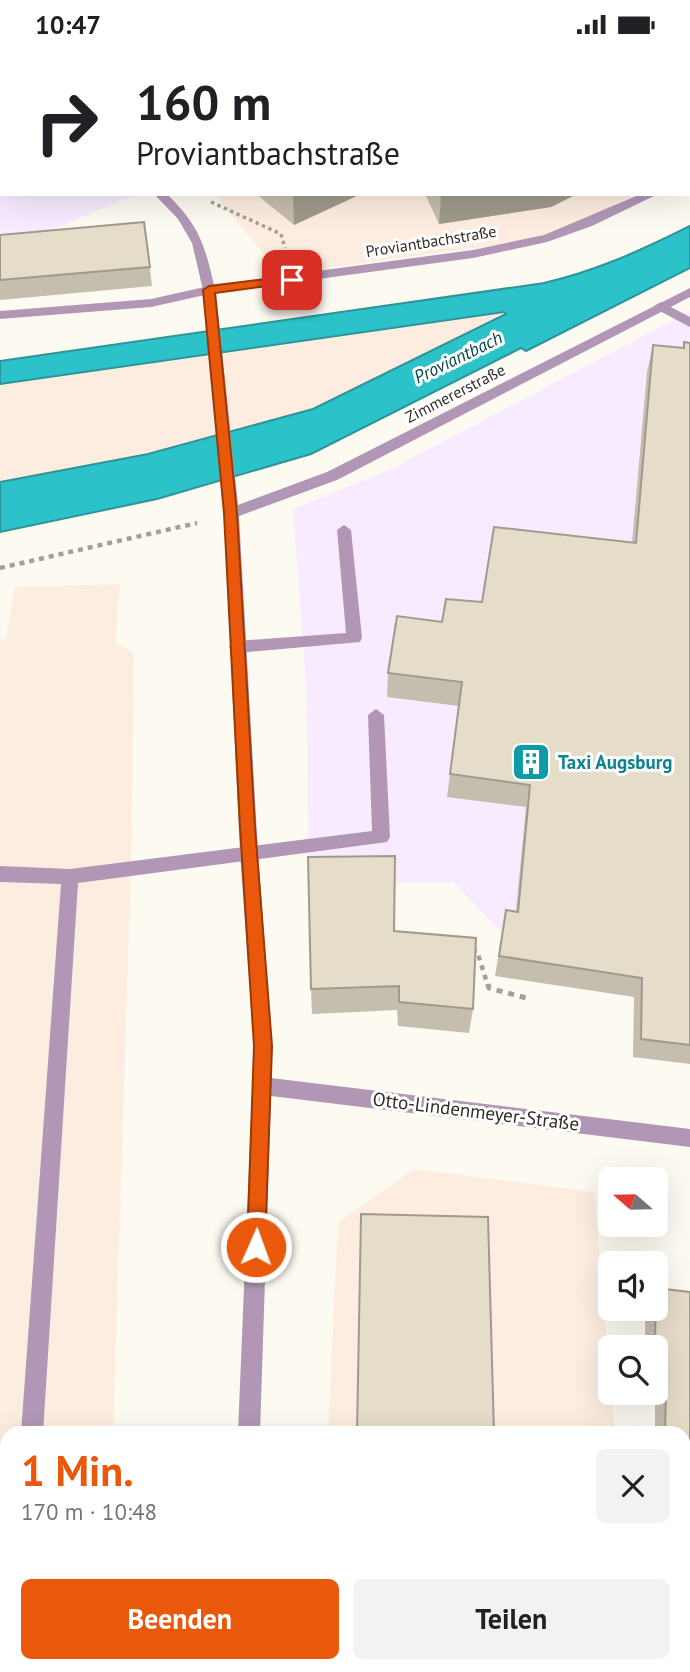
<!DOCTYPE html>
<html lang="de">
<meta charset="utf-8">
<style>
:root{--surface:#fff;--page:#f2f2f2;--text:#202124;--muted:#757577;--accent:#ea580c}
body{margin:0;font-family:"PT Sans",sans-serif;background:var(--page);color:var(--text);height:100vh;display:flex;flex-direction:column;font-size:26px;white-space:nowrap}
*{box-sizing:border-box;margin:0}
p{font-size:23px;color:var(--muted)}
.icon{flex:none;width:38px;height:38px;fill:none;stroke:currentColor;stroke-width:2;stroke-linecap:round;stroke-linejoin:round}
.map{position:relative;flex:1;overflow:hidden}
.drawer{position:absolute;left:0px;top:1377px;width:691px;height:247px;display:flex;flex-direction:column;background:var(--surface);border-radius:21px 21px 0 0;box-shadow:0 7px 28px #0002}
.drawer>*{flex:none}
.guide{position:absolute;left:0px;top:0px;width:691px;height:147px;box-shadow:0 7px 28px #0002;background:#fff;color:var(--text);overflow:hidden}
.needle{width:46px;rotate:290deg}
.fabs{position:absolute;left:598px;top:1118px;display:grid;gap:14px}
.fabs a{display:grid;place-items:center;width:70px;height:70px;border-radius:10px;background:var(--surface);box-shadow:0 7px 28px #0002;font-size:35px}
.pin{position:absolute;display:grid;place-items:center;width:60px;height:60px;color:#fff;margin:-30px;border-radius:14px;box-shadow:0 4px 10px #0006}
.me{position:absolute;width:77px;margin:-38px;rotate:2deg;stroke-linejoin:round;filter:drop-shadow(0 0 5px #0008)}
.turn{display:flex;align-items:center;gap:24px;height:147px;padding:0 21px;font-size:32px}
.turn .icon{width:91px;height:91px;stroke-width:2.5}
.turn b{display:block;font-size:49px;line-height:60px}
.round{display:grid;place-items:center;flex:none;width:74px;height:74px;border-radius:10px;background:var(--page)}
.head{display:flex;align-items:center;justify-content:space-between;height:119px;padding:0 21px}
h1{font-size:42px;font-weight:700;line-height:52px;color:var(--accent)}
.primary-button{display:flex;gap:14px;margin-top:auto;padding:14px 21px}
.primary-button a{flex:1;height:80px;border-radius:10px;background:var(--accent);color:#fff;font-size:28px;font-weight:700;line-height:80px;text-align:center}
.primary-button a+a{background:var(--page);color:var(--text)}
.status{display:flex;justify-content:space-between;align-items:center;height:49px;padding:0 35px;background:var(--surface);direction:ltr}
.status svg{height:19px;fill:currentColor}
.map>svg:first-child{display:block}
.commercial{fill:#fdede0}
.industrial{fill:#f8ebff}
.water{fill:#2cc2ca;stroke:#2d9598;stroke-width:2}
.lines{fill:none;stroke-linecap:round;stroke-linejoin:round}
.path-far2{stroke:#a3a098;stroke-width:3.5;stroke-dasharray:3.5 3.5;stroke-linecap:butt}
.path-far1{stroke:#a3a098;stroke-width:4.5;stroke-dasharray:5 5;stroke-linecap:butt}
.path{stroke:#a3a098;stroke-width:5;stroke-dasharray:6 6;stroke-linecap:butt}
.service{fill:#b197b5;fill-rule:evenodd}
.minor{fill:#b197b5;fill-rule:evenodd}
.wall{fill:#c5bdad}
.shaded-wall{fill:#a09a8d}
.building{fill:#e5dcc9;stroke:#a09a8d;stroke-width:2}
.route{fill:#ea580c;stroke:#983908;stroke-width:2}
.labels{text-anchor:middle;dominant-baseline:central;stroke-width:6;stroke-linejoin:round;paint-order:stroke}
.far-street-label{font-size:16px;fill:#2f2c24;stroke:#fff}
.far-water-label{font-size:18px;font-style:italic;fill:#05474a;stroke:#fff}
.culture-label{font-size:19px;font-weight:bold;fill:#0d838f;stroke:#fff;text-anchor:start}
.street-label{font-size:19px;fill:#2f2c24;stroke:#fff}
</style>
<div class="status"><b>10:47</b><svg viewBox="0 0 49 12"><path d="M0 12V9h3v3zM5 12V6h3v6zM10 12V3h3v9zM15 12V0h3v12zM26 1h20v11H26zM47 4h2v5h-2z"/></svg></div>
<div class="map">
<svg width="690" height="1623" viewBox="0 0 690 1623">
<rect width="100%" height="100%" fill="#fdfaf2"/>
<!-- commercial -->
<g class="commercial">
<path d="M44,0H690V122V2Z"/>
<path d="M214,145H640L547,189L281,225Z"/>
<path d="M504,263L507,266L492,274L313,360L148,405L0,433V335Z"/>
<path d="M120,535L115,594L134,604L131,818L113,1384H7V1617H105V1623H0V590H6L15,538Z"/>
<path d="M414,1120L594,1143L615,1384H328L338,1173Z"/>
<rect x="317" y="1617" width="319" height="6"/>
</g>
<!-- industrial -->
<g class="industrial">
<path d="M0,11L2,145H138L14,196L0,198Z"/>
<path d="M690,262V843L528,886L498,881L453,833L309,835L306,636L293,460L391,420Z"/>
</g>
<!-- water -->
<path class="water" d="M690,177V219L526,302L521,299L311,405L157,450L0,483V433L148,405L313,360L506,265L504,263L0,335V312L544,234C596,222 642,201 690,177Z"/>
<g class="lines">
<!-- path-far2 -->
<g class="path-far2">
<path d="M316,2L320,0"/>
<path d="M211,153L281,185L285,199"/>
</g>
<!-- path-far1 -->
<g class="path-far1">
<path d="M0,519L197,474"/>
<path d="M472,901L477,902L488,937"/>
</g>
<!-- path -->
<path class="path" d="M488,935L489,939L530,950"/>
<!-- service -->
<g class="service">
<rect x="0" y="132" width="2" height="8"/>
<path d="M209,237L215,241L214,244L151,258L0,270V262L151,250Z"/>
<path d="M661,253L690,268V278L656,260L654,257Z"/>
<path d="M344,476L351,481L362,589L360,593L237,604L231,602L229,598L231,594L237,592L346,584L337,481Z"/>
<path d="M376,660L384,666L390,788L387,793L78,834L43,1384H21L61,835L0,833V817L70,820L372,782L368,666Z"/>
<path d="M7,1610V1617H28V1623H4Z"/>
</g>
<!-- minor -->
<g class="minor">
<rect x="0" y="8" width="2" height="7"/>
<path d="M154,145H167C199,177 204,193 214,236L473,201L544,186L641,145H658L592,177L547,193L473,209L216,244L238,456L327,423L690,239V248L337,431L239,467L258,804L272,997L271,1029L690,1080V1098L271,1047L260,1384H238L254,997L240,804L224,464L203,241L192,194L178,170Z"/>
<rect x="228" y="1617" width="24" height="6"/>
</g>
</g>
<!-- wall -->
<g class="wall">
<path d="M43,0H260L256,2H46Z"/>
<path d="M256,145H361L294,176Z"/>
<path d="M425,145H577L551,158L439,175Z"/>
<path d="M144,173L152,237L0,251V186Z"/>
<path d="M684,293L690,294V1015L633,1008L634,948L495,927L506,861L516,862L526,758L447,748L459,657L387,648L388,624L442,573L482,553L632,494L647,323L653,296L683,299Z"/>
<path d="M394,882L473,960L469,984L398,977L397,961L312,965L311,940Z"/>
<path d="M690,1243V1402L684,1401V1384H655V1354L645,1352V1344H656V1298H645V1260H656Z"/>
</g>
<!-- shaded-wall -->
<g class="shaded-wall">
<path d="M195,0H260L256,2H191Z"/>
<path d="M293,145H361L294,176Z"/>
<path d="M455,145H577L551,158L439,175L441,147Z"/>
</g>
<!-- building -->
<g class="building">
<path d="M69,0H195L191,2H71Z"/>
<path d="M440,145H455L441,147Z"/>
<path d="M144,173L150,218L0,231V186Z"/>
<path d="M684,293L690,294V996L641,990L642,929L499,907L506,861L518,863L530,736L450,725L462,633L388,624L397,567L442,573L446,550L482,553L494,478L636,494L653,296L684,299Z"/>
<path d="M395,807L394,882L476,889L473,960L399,953V937L311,940L308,808Z"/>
<path d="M361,1165L488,1168L494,1384H357Z"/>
<path d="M656,1239L690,1243V1391L684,1390V1384H665L666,1343L656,1342V1298H655Z"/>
</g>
<!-- route -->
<path class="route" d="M292,227L298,231L297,233L215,244L237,464L255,778L272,997L265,1198L263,1204L256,1207L249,1204L247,1198L254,997L240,778L224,464L203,241L209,237Z"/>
<!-- icons -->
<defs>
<g id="building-square" transform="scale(2.0125)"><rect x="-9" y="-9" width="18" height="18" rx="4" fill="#0f9aa8" stroke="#fff"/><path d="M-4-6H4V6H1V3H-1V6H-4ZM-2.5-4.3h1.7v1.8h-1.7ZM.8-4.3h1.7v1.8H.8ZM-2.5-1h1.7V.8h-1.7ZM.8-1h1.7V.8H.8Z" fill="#fff"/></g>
</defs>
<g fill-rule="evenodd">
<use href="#building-square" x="531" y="713"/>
</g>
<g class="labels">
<!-- far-street labels -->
<g class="far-street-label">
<text transform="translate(431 192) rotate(-9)">Proviantbachstraße</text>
<text transform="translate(455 344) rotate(-27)">Zimmererstraße</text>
</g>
<!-- far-water labels -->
<g class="far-water-label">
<text transform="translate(458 308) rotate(-26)">Proviantbach</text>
</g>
<!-- culture labels -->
<g class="culture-label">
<text x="558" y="713">Taxi Augsburg</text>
</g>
<!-- street labels -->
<g class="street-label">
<text transform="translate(476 1062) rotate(7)">Otto-Lindenmeyer-Straße</text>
</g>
</g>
</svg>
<div class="fabs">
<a><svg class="needle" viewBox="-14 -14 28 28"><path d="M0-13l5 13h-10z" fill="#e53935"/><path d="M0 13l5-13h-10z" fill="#757577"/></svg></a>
<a><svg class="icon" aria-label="sound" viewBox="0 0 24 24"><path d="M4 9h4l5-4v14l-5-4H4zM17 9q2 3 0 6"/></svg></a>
<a><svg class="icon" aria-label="search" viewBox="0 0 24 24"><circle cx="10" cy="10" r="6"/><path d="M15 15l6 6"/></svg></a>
</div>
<div class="pin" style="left:292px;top:231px;background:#d93025"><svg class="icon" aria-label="arrive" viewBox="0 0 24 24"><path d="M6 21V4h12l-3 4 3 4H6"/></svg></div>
<svg class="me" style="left:256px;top:1198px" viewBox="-20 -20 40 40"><circle r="17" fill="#ea580c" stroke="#fff" stroke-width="3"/><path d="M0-11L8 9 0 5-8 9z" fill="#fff"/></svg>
<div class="guide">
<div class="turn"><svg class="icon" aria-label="right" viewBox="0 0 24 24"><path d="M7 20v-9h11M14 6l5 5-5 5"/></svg><div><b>160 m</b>Proviantbachstraße</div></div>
</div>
<section class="drawer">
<div class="head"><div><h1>1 Min.</h1><p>170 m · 10:48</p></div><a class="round"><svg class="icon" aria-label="close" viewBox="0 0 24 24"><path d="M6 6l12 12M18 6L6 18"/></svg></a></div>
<div class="primary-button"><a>Beenden</a><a>Teilen</a></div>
</section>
</div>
